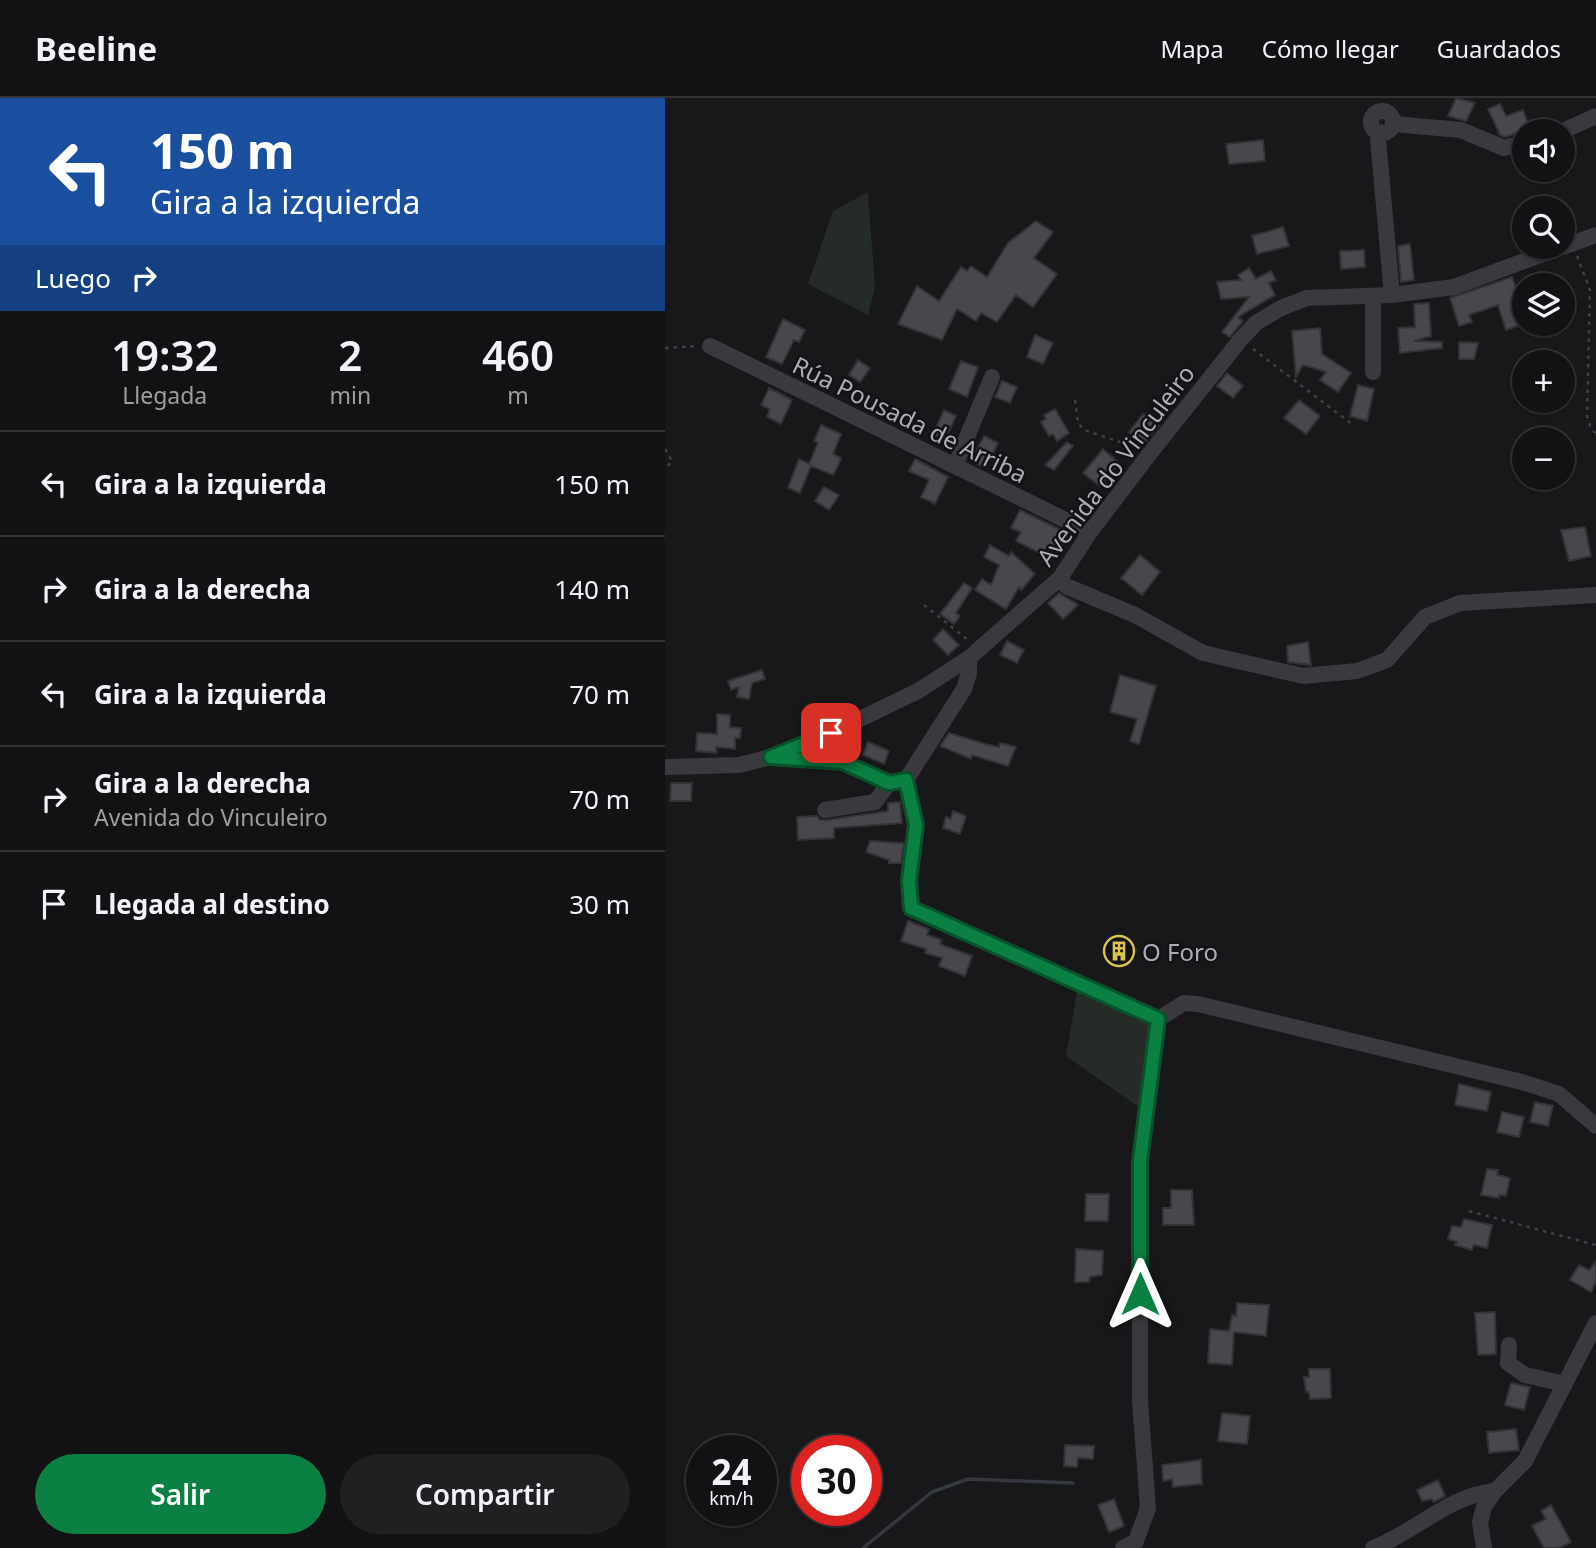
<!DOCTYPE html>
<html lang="es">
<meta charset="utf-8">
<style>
:root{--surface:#121214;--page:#1f2022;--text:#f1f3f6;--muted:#9c9ea0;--line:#313234;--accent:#0b8043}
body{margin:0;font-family:"Noto Sans",sans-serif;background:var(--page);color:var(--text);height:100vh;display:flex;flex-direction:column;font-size:26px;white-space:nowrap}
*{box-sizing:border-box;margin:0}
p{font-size:23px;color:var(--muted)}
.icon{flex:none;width:38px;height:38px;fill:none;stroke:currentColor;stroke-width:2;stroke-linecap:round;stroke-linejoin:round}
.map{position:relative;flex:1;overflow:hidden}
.details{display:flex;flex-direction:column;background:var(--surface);width:665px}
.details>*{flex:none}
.top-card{background:#1a4fa0;color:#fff;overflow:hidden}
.fabs{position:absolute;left:847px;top:21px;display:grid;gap:14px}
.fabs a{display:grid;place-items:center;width:63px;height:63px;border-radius:50%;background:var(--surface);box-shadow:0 2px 5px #0004,0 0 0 2px var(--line);font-size:35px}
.speed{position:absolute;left:21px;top:1337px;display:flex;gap:14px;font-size:35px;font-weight:700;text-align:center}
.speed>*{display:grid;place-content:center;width:91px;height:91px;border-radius:50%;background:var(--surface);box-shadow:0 2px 5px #0004,0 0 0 2px var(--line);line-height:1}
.speed small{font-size:18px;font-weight:400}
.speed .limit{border:10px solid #d22;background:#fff;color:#111}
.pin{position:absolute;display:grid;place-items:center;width:60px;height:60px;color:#fff;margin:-30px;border-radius:14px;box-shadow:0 4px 10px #0006}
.me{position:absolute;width:77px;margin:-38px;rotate:0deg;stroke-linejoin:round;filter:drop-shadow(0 0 5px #0008)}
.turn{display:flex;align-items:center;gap:24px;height:147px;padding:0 35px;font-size:32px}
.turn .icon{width:91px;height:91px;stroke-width:2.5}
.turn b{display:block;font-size:49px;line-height:60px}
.then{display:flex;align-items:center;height:66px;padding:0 35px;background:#0003;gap:14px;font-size:26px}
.eta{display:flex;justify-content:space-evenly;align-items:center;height:119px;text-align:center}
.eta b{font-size:42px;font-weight:600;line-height:49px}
.primary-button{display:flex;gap:14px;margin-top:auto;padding:14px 35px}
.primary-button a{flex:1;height:80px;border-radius:42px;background:var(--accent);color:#fff;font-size:28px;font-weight:600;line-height:80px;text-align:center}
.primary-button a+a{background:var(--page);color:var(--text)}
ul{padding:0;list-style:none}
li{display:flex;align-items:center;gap:21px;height:105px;padding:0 35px;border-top:2px solid var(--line)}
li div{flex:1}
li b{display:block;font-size:26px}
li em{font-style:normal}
header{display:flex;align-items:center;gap:42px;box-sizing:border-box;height:98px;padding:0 35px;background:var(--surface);border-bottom:2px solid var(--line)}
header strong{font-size:33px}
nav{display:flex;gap:38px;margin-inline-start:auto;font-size:24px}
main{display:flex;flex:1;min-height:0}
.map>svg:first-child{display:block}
.green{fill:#252b26}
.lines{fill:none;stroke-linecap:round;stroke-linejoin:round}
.stream{stroke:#343840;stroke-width:3.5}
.building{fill:#48484c;stroke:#333235;stroke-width:2}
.path{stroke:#404045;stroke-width:2.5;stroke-dasharray:3.5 5;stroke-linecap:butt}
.minor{stroke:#3a393e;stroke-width:16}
.route-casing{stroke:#07532c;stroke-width:18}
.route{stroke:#0b8043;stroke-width:12}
.labels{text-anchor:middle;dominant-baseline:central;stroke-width:5;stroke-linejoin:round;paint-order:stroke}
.street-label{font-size:24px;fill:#acadb8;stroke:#131315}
.poi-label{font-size:24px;fill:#acadb8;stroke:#131315;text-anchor:start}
</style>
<header>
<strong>Beeline</strong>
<nav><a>Mapa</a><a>Cómo llegar</a><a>Guardados</a></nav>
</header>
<main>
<section class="details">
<div class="top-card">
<div class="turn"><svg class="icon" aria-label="left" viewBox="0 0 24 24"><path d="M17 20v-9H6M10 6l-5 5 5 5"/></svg><div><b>150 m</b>Gira a la izquierda</div></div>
<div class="then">Luego<svg class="icon" aria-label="right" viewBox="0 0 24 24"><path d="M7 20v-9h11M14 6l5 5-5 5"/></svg></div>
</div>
<div class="eta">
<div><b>19:32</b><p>Llegada</p></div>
<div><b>2</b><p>min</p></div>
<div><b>460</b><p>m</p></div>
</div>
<ul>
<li><svg class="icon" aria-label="left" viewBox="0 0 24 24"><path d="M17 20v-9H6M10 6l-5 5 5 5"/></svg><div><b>Gira a la izquierda</b></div><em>150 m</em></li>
<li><svg class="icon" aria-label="right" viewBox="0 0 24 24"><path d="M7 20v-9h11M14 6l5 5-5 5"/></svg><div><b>Gira a la derecha</b></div><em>140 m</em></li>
<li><svg class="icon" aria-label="left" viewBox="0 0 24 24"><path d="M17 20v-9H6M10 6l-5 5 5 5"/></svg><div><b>Gira a la izquierda</b></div><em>70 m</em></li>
<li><svg class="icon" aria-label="right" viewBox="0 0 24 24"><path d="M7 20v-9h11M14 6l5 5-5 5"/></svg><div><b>Gira a la derecha</b><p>Avenida do Vinculeiro</p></div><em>70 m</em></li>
<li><svg class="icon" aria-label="arrive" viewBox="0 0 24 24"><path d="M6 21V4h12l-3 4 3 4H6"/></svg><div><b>Llegada al destino</b></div><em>30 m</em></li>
</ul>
<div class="primary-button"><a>Salir</a><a>Compartir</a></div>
</section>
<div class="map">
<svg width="931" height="1450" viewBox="0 0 931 1450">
<rect width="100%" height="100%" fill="#18181a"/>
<!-- green -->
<g class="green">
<path d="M203,94L210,190L203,217L143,186L168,113Z"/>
<path d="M412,894L486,925L475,1010L401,958Z"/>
</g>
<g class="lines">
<!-- stream -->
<path class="stream" d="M198,1450L267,1394L303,1381L408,1385"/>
</g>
<!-- building -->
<g class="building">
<path d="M791,0L810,5L801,23L783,18Z"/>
<path d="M835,6L841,18L858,12L865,31L840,39L835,37L823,11Z"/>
<path d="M598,42L600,63L564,66L561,46Z"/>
<path d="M371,123L388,134L369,160L392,176L368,209L351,197L332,224L316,215L311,223L292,211L277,242L233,226L252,188L274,203L296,169L302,173L306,168L322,179L343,145Z"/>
<path d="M618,129L624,148L592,156L587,138Z"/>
<path d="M745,146L749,182L736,184L733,148Z"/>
<path d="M699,152L700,169L676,171L675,153Z"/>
<path d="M584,170L591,181L606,173L611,182L604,185L610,197L573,219L578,223L565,239L557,234L584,199L556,201L552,184L576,182L573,177Z"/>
<path d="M847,179L859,212V226L841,232L833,207L804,217L807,224L794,228L785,200Z"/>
<path d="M764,205L766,238L749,243L777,244V250L735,255L733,230L750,229L749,206Z"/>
<path d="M118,221L140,232L134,244L129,242L117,266L101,259Z"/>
<path d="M655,230L657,256L686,275L673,294L655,282L661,274L638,267L631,279L627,233Z"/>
<path d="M370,237L388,245L378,266L362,259Z"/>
<path d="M794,244L813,245L809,261H794Z"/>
<path d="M193,262L205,270L195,284L184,277Z"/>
<path d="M296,263L313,269L302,299L284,291Z"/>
<path d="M562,275L578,288L568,300L552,288Z"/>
<path d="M337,283L352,289L345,305L330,299Z"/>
<path d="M693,287L709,291L702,323L685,318Z"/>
<path d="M104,290L127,302L116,326L102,319L105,311L96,307Z"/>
<path d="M634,302L655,318L641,336L619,320Z"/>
<path d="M390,311L404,335L392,343L388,336L384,338L376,324L381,321L379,317Z"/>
<path d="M279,312L291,318L280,342L268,336Z"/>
<path d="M478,316L494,328L479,346L464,334Z"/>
<path d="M156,327L176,336L168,356L176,360L173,368L168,377L146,368L135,395L123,390L134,361L144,366L153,345L149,343Z"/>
<path d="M319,338L333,345L321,370L306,363Z"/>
<path d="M402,344L408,348L389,372L380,367Z"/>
<path d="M438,351L454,365L435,388L418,375Z"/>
<path d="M250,361L283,379L270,406L256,399L264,382L244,373Z"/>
<path d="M159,389L174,397L164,412L150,403Z"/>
<path d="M355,412L404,436L397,450L390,453L386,461L351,443L356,434L346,430Z"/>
<path d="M920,429L926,458L904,463L896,432Z"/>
<path d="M325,447L344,458L346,454L370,476L356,492L354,489L341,511L310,492L317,481L326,487L334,467L319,459Z"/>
<path d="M475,457L495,474L477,497L456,480Z"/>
<path d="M299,485L307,490L291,515L295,518L289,526L275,516Z"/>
<path d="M394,495L413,507L398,521L383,505Z"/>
<path d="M278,531L294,547L283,557L268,542Z"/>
<path d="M342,543L359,552L352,565L335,557Z"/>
<path d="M643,544L646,567L623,564L622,548Z"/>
<path d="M97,572L100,581L87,585L84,601L72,599L74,589L66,592L63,583Z"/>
<path d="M455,577L491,588L474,646L465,643L472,621L445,614Z"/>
<path d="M52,616L65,617V629L76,630L75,640H70V651L51,649V655L31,653L32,635L52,636Z"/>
<path d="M284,635L320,646L334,649L335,645L351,649L343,668L307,657L306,661L275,648Z"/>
<path d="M203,644L224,653L219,666L198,657Z"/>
<path d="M6,685H27L26,703H5Z"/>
<path d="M235,704L237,725L169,730V740L133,742L132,719L152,718L155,722H162L223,713V705Z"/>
<path d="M288,713L301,718L295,736L278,730L281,719L286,721Z"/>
<path d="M205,743L239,745L236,765H224V762L201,754Z"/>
<path d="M243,823L264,831L262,837L277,842L275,846L307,858L300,878L274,868L277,860L260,855L261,851L236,843Z"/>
<path d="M446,839L471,852L463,867L438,854Z"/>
<path d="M794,986L826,994L822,1013L790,1007Z"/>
<path d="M870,1004L888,1008L883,1028L865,1024Z"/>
<path d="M837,1014L859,1019L854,1039L832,1034Z"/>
<path d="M822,1071L833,1072L832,1077L845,1080L841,1098L834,1097V1100L816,1097Z"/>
<path d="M506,1092H527L529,1127H498V1110H506Z"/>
<path d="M421,1096H444L443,1123H420Z"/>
<path d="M799,1121L827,1127L822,1150L809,1147L807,1152L790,1147L792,1144L783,1141L787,1128L796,1129Z"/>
<path d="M411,1151L438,1153L437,1177L425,1179L424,1184H410Z"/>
<path d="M931,1163V1184L926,1194L905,1182L914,1167L924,1172Z"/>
<path d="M572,1205L604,1207L601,1238L569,1234L567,1267L543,1265L545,1231L564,1233L567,1217L571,1218Z"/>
<path d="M830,1214L831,1256L813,1257L810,1215Z"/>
<path d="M644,1271H665L666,1300L645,1301L644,1294H641L639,1279H644Z"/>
<path d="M846,1285L865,1289L859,1312L840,1307Z"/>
<path d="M557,1315L585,1318L582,1346L553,1343Z"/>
<path d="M851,1331L854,1352L824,1355L822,1334Z"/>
<path d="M400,1347L429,1348L428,1361L413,1360L412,1369L399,1368Z"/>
<path d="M536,1362L537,1386L508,1389L507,1381L498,1383L497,1367Z"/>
<path d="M773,1382L780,1398L769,1404L766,1401L757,1403L752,1392Z"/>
<path d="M449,1401L459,1428L444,1434L433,1407Z"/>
<path d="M886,1407L906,1444L894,1450H879L867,1428L881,1421L876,1413Z"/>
</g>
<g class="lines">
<!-- path -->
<g class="path">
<path d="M912,158L925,192L922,318L926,331L931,336"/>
<path d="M0,250L32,248"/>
<path d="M588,251L688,327"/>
<path d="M410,302L413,325L419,332L473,350"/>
<path d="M0,351L7,363L0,371"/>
<path d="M259,507L303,542"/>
<path d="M804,1113L931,1147"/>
</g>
<!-- minor -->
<g class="minor">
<circle cx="717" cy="24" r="11"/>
<path d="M728,26L796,32L839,50L859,45"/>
<path d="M898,33L931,18"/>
<path d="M715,34L713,41L727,197"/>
<path d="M898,149L931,137"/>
<path d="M45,248L425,434"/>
<path d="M708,274V198"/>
<path d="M290,368L327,279"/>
<path d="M395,480L401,488L470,517L538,555L638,578L692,573L722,562L760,519L795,505L931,497"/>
<path d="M109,660L178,664L224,685L241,682L299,591L304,575V560"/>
<path d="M0,669L74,667L106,659L166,635L253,593L304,560L395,480L425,434L486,354L576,241L591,225L616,210L642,200L727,197L789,189L897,149"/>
<path d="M241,682L251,727L245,782L246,810L493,921"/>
<path d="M160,712L210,704L224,685"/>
<path d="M844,1247L843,1265L860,1277L900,1286"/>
<path d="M458,1450L471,1443L483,1410L475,1303V1063L493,921L519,905L533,906L857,984L894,996L931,1028"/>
<path d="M708,1450C751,1434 784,1397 830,1393"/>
<path d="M819,1450L815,1424L819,1409L830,1393L860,1363L931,1225"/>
</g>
</g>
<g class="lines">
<!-- route casing -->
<g class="route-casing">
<path id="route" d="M166,635L106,659L178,664L224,685L241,682L251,727L244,782L246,810L493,921L475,1063V1196"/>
</g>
<!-- route -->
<use href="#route" class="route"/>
</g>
<!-- icons -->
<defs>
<g id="building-ring" transform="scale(1.575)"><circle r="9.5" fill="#131315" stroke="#dbc44f" stroke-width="1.5"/><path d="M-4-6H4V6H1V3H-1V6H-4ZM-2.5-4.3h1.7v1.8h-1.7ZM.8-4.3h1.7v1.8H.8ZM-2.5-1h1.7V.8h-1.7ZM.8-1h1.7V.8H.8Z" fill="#dbc44f"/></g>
</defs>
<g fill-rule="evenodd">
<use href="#building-ring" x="454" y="853"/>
</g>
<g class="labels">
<!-- street labels -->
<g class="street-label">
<text transform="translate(245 321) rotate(26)">Rúa Pousada de Arriba</text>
<text transform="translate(450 367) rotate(-53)">Avenida do Vinculeiro</text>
</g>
<!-- poi labels -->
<g class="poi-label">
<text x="477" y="853">O Foro</text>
</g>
</g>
</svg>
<div class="fabs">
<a><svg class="icon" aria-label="sound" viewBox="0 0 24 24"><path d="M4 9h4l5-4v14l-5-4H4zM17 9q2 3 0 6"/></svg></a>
<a><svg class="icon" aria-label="search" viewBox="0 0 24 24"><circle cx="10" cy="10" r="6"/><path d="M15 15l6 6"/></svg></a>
<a><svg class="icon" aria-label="layers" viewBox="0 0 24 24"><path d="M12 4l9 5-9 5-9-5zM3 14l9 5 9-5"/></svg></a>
<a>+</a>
<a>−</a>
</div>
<div class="speed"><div>24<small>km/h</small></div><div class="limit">30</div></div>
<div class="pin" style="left:166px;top:635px;background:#d93025"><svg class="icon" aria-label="arrive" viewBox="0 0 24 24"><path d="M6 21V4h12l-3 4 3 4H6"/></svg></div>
<svg class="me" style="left:475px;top:1196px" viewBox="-20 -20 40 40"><path d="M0-17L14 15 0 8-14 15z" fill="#0b8043" stroke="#fff" stroke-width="4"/></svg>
</div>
</main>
